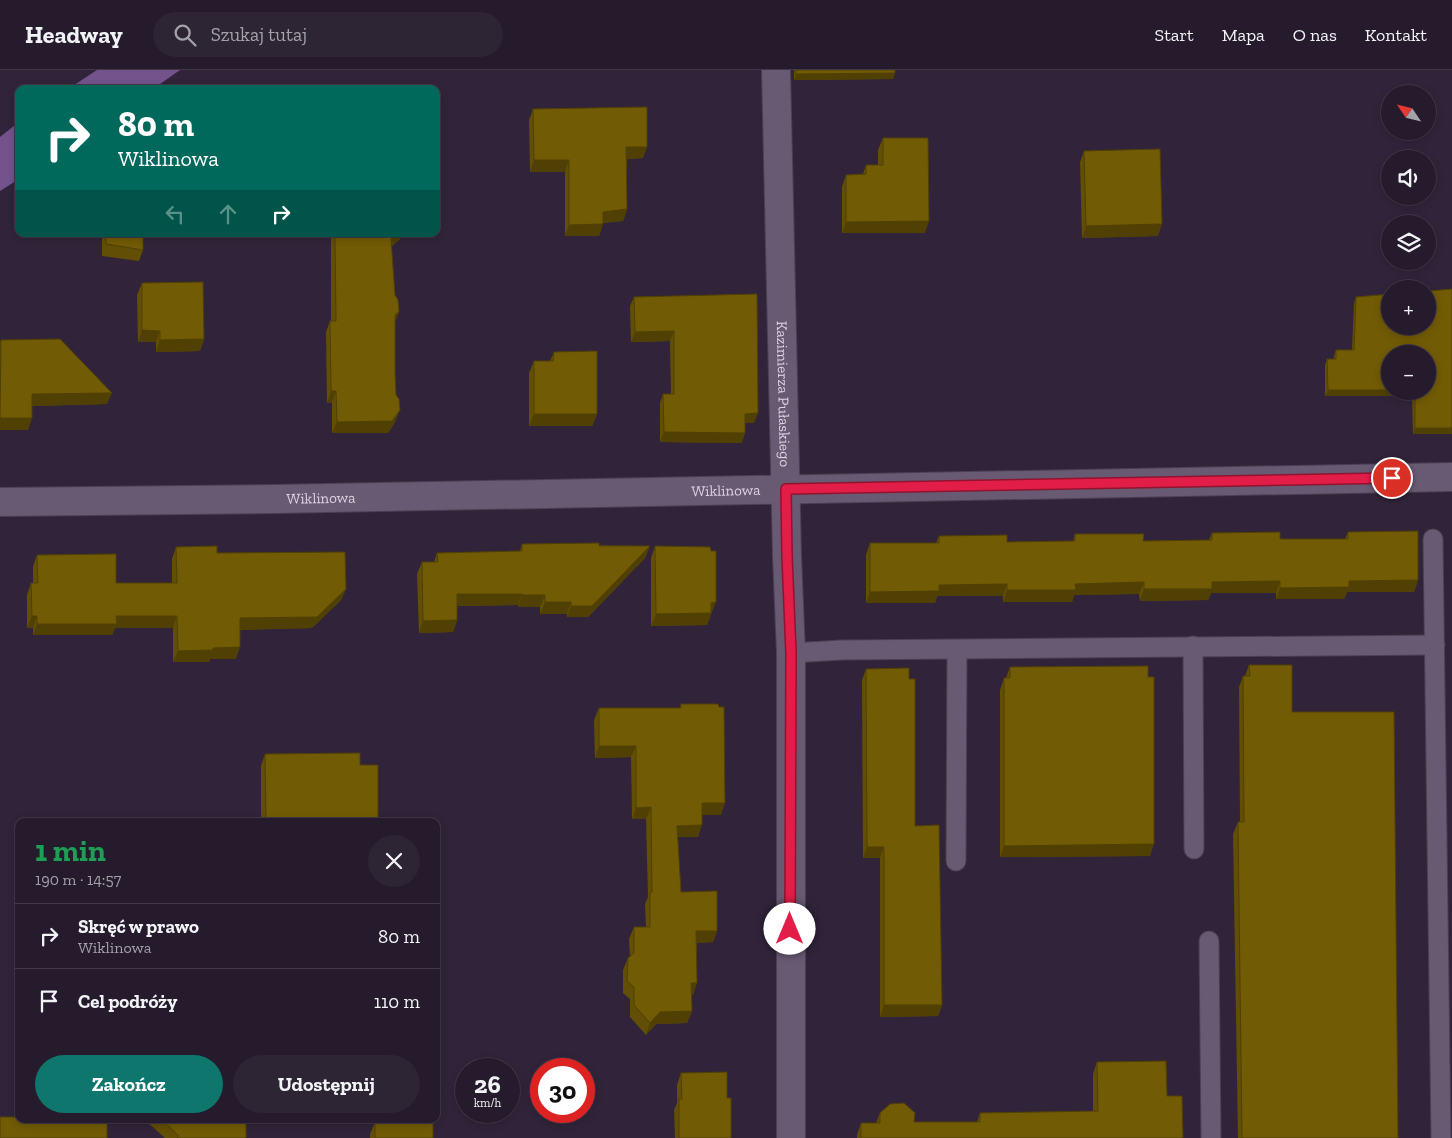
<!DOCTYPE html>
<html lang="pl">
<meta charset="utf-8">
<style>
:root{--surface:#251b2c;--page:#2d2434;--text:#f1f3f6;--muted:#a3a1a9;--line:#423948;--accent:#0f766e}
body{margin:0;font-family:"Zilla Slab",serif;background:var(--page);color:var(--text);height:100vh;display:flex;flex-direction:column;font-size:19px;white-space:nowrap}
*{box-sizing:border-box;margin:0}
p{font-size:16px;color:var(--muted)}
.icon{flex:none;width:28px;height:28px;fill:none;stroke:currentColor;stroke-width:2;stroke-linecap:round;stroke-linejoin:round}
.map{position:relative;flex:1;overflow:hidden}
.sheet{position:absolute;left:15px;top:748px;width:425px;height:305px;display:flex;flex-direction:column;background:var(--surface);border-radius:10px;box-shadow:0 2px 8px #0003,0 0 0 1px var(--line)}
.sheet>*{flex:none}
.banner{position:absolute;left:15px;top:15px;width:425px;height:152px;border-radius:10px;box-shadow:0 2px 8px #0003,0 0 0 1px var(--line);background:#00695c;color:#fff;overflow:hidden}
.needle{width:32px;rotate:305deg}
.controls{position:absolute;left:1381px;top:15px;display:grid;gap:10px}
.controls a{display:grid;place-items:center;width:55px;height:55px;border-radius:50%;background:var(--surface);box-shadow:0 2px 8px #0003,0 0 0 1px var(--line);font-size:25px}
.speed{position:absolute;left:455px;top:988px;display:flex;gap:10px;font-size:25px;font-weight:700;text-align:center}
.speed>*{display:grid;place-content:center;width:65px;height:65px;border-radius:50%;background:var(--surface);box-shadow:0 2px 8px #0003,0 0 0 1px var(--line);line-height:1}
.speed small{font-size:12px;font-weight:400}
.speed .limit{border:8px solid #d22;background:#fff;color:#111}
.pin{position:absolute;display:grid;place-items:center;width:42px;height:42px;color:#fff;margin:-21px;border:2px solid #fff;border-radius:50%;box-shadow:0 1px 5px #0007}
.me{position:absolute;width:55px;margin:-28px;rotate:0deg;stroke-linejoin:round;filter:drop-shadow(0 0 4px #0008)}
.turn{display:flex;align-items:center;gap:18px;height:105px;padding:0 20px;font-size:22px}
.turn .icon{width:65px;height:65px;stroke-width:2.5}
.turn b{display:block;font-size:35px;line-height:42px}
.lanes{display:flex;align-items:center;height:48px;padding:0 20px;background:#0003;justify-content:center;gap:25px;direction:ltr}
.lanes .off{opacity:.35}
.round{display:grid;place-items:center;flex:none;width:52px;height:52px;border-radius:26px;background:var(--page)}
.overview{display:flex;align-items:center;justify-content:space-between;height:85px;padding:0 20px}
h1{font-size:30px;font-weight:700;line-height:38px;color:#1e9e55}
.cta{display:flex;gap:10px;margin-top:auto;padding:10px 20px}
.cta a{flex:1;height:58px;border-radius:30px;background:var(--accent);color:#fff;font-size:20px;font-weight:700;line-height:58px;text-align:center}
.cta a+a{background:var(--page);color:var(--text)}
ul{padding:0;list-style:none}
li{display:flex;align-items:center;gap:15px;height:65px;padding:0 20px;border-top:1px solid var(--line)}
li div{flex:1}
li b{display:block;font-size:19px}
li em{font-style:normal}
header{display:flex;align-items:center;gap:30px;box-sizing:border-box;height:70px;padding:0 25px;background:var(--surface);border-bottom:1px solid var(--line)}
header strong{font-size:24px}
nav{display:flex;gap:28px;margin-inline-start:auto;font-size:18px}
.search{width:350px;height:45px;background:var(--page);display:flex;align-items:center;gap:12px;box-sizing:border-box;padding:0 18px;border-radius:28px;color:var(--muted);font-size:19px}
.map>svg:first-child{display:block}
.water{fill:#74538c}
.lines{fill:none;stroke-linecap:round;stroke-linejoin:round}
.service-casing{stroke:#4b4053;stroke-width:21}
.minor-casing{stroke:#4b4053;stroke-width:30}
.service{stroke:#685a73;stroke-width:19}
.minor{stroke:#685a73;stroke-width:28}
.wall{fill:#624e04;fill-rule:evenodd}
.shaded-wall{fill:#504004}
.building{fill:#725b05;stroke:#504004}
.route-casing{stroke:#92132f;stroke-width:12}
.route{stroke:#e11d48;stroke-width:9}
.labels{text-anchor:middle;dominant-baseline:central;stroke-width:4.5;stroke-linejoin:round;paint-order:stroke}
.street-label{font-size:15px;fill:#dbd3e2;stroke:#271b30}
</style>
<header>
<strong>Headway</strong>
<div class="search"><svg class="icon" aria-label="search" viewBox="0 0 24 24"><circle cx="10" cy="10" r="6"/><path d="M15 15l6 6"/></svg>Szukaj tutaj</div>
<nav><a>Start</a><a>Mapa</a><a>O nas</a><a>Kontakt</a></nav>
</header>
<div class="map">
<svg width="1452" height="1068" viewBox="0 0 1452 1068">
<rect width="100%" height="100%" fill="#31243a"/>
<!-- water -->
<g class="water">
<path d="M97,0H180L153,19H68Z"/>
<path d="M19,52V109L0,121V67Z"/>
</g>
<g class="lines">
<!-- service casing -->
<g class="service-casing">
<g id="service">
<path d="M1433,469L1441,1068"/>
<path d="M1193,576L1194,779"/>
<path d="M791,583L842,580L1435,575"/>
<path d="M956,791L957,580"/>
<path d="M1209,871L1211,1068"/>
</g>
</g>
<!-- minor casing -->
<g class="minor-casing">
<g id="minor">
<path id="s1" d="M776,0L787,486L791,583V1068"/>
<path id="s2" d="M0,432L275,429L1452,407"/>
</g>
</g>
<!-- service -->
<use href="#service" class="service"/>
<!-- minor -->
<use href="#minor" class="minor"/>
</g>
<!-- wall -->
<g class="wall">
<path d="M794,0H895L893,9L794,10Z"/>
<path d="M533,39L643,88L627,89V139L623,151L603,153L599,166H565V102H530L529,50Z"/>
<path d="M883,68L925,163H842V117L846,105L863,104L866,95H878V80Z"/>
<path d="M1084,81L1158,166L1082,168L1080,92Z"/>
<path d="M102,164H143V180L139,191L102,186Z"/>
<path d="M331,164H402L400,169L391,177L395,252V352L388,363H332V333H327L326,262L330,251H331Z"/>
<path d="M142,213L204,269L200,281L156,282V272H138L137,225Z"/>
<path d="M1452,219V364H1413L1412,326H1325V295L1327,289H1334V286L1336,280H1352L1354,233L1356,227L1390,224V256H1428V221ZM1390,284H1428V321H1390Z"/>
<path d="M757,224L754,353H745L742,373L660,372V333L663,324H671L670,271L631,272L630,236L634,227Z"/>
<path d="M1,270L107,334L32,336L28,360H0V272Z"/>
<path d="M554,282L597,344L592,356H529V303L534,291H550Z"/>
<path d="M1348,462L1418,510L1414,522H1347L1344,529H1276V523H1211L1208,530L1140,531L1139,524L1074,525L1072,532H1003V526H937L935,533H866V485L870,473H936L939,466L1007,472L1073,471L1075,464L1143,471L1209,470L1212,463L1280,469H1345Z"/>
<path d="M522,474L650,476L645,488L588,547H567V544H540V537H518V535L457,536V550L453,562L419,563L417,504L422,492H434L437,483L520,481Z"/>
<path d="M655,476L712,543H711L707,555L651,556V488Z"/>
<path d="M176,477L217,483L346,519L341,530L312,558L240,560L236,589H210L209,592H173V558H115L112,565H33V558H27V525L31,513H33V496L37,485L116,513H172V489Z"/>
<path d="M1249,595L1292,642L1398,1068H1238L1233,764L1238,752H1240L1239,617L1243,606H1245Z"/>
<path d="M1010,597L1150,786L1000,787V620L1004,608H1006Z"/>
<path d="M866,599L915,756L942,935L938,946L880,947V788H863L862,610Z"/>
<path d="M681,634L721,745H702L698,767H677L681,822L717,861L713,872L697,873L693,925H691L692,941L687,953L656,954L646,965L630,947V929L623,923V900L628,888L630,887L629,869L634,857H646L645,834L648,827L646,749H632L631,687L595,688L594,650L599,638H680Z"/>
<path d="M265,684L360,695L378,751H261V696Z"/>
<path d="M1097,992L1167,1026L1183,1068H857V1065L861,1053H876L880,1043L914,1052H977L980,1043L1093,1041V1004Z"/>
<path d="M681,1003L727,1028L731,1068H675L674,1040L677,1033V1015Z"/>
<path d="M144,1049H246V1068H165Z"/>
<path d="M375,1052L433,1068H370V1064Z"/>
</g>
<!-- shaded-wall -->
<g class="shaded-wall">
<path d="M895,3L893,9L794,10L796,4Z"/>
<path d="M626,77H647L643,88L622,89Z"/>
<path d="M534,90H569L565,102H530Z"/>
<path d="M627,139L623,151L599,153L603,142Z"/>
<path d="M929,151L925,163H842L846,152Z"/>
<path d="M603,154L599,166H565L569,155Z"/>
<path d="M1162,154L1158,166L1082,168L1086,156Z"/>
<path d="M397,164H402L400,169L386,181L391,169Z"/>
<path d="M399,242L395,253V245Z"/>
<path d="M142,260L160,261L156,272H138Z"/>
<path d="M674,261L670,271L631,272L635,262Z"/>
<path d="M204,269L200,281L156,282L160,270Z"/>
<path d="M1328,320H1390V321H1414L1412,326H1325Z"/>
<path d="M331,321H336L332,333H327Z"/>
<path d="M112,323L107,334L28,336L32,324Z"/>
<path d="M400,340L395,352L388,363H332L337,352Z"/>
<path d="M758,343L754,353H742L745,344Z"/>
<path d="M534,344H597L592,356H529Z"/>
<path d="M0,348H32L28,360H0Z"/>
<path d="M1415,358H1452V364H1413Z"/>
<path d="M664,362L745,363L742,373L660,372Z"/>
<path d="M650,476L645,488L588,547H567L571,536Z"/>
<path d="M1418,510L1414,522H1347L1344,529H1276L1280,518L1349,511Z"/>
<path d="M1280,511L1276,523H1211L1208,530L1140,531L1144,519L1212,512Z"/>
<path d="M1144,512L1139,524L1074,525L1072,532H1003L1007,520L1075,514Z"/>
<path d="M1007,514L1003,526H937L935,533H866L870,522L939,515Z"/>
<path d="M346,519L341,530L312,558L236,560L240,548Z"/>
<path d="M457,524H522L518,535L452,536Z"/>
<path d="M522,525H545L540,537H518Z"/>
<path d="M545,532H571L567,544H540Z"/>
<path d="M716,532L707,555L651,556L656,544Z"/>
<path d="M32,546H37L33,558H27Z"/>
<path d="M116,546H177L173,558H115L112,565H33L37,554Z"/>
<path d="M457,550L453,562L419,563L423,551Z"/>
<path d="M240,577L236,589H210L209,592H173L178,581L213,578Z"/>
<path d="M599,676H636L631,687L595,688Z"/>
<path d="M702,733H725L721,745H698Z"/>
<path d="M651,737L646,749H632L636,738Z"/>
<path d="M702,755L698,767H672L677,756Z"/>
<path d="M1154,774L1150,786L1000,787L1004,776Z"/>
<path d="M867,777H884L880,788H863Z"/>
<path d="M696,861H717L713,872L692,873Z"/>
<path d="M691,913H697L693,925H687Z"/>
<path d="M884,935H942L938,946L880,947Z"/>
<path d="M692,941L687,953L656,954L646,965L650,953L660,942Z"/>
</g>
<!-- building -->
<g class="building">
<path d="M796,0H895V3L796,4Z"/>
<path d="M647,37V77H626L627,139L603,142V154L569,155V90H534L533,39Z"/>
<path d="M883,68H928L929,151L846,152V105L866,104V95H883Z"/>
<path d="M1160,79L1162,154L1086,156L1084,81Z"/>
<path d="M106,164H143V180L106,174Z"/>
<path d="M335,164H397L391,169L395,225L398,230L399,242L395,245V303L396,325L399,329L400,340L392,351L337,352L336,321H331L330,251H336Z"/>
<path d="M203,212L204,269L160,270V261L142,260V213Z"/>
<path d="M1452,219V358H1415V321H1428V284H1390V320H1328L1327,289H1336V280H1354L1356,227L1390,224V256H1428V221Z"/>
<path d="M757,224L758,343L745,344V363L664,362L663,324H674V261L635,262L634,227Z"/>
<path d="M60,269L112,323L32,324V348H0L1,270Z"/>
<path d="M597,281V344H534V291H553L554,282Z"/>
<path d="M1418,461V510L1349,511V517L1280,518V511L1212,512V519H1144V512L1075,514L1076,520H1007V514L939,515V521L870,522V473H939V466L1007,465V472L1075,471V464H1144L1143,471L1212,470V463L1280,462V469H1348V462Z"/>
<path d="M599,473V476H650L592,536H571V532H545V525H522V524H457V550L423,551L422,492H438L437,483L522,481V474Z"/>
<path d="M217,476V483L345,482L346,519L317,547L240,548V577L213,578V580L178,581L177,546H116L117,554H37V546H32L31,513H38L37,485L116,484V513H177L176,477Z"/>
<path d="M655,476L710,477L711,481H716V532L711,533V543L656,544Z"/>
<path d="M1249,595H1292V642H1394L1398,1068H1242L1238,752H1244L1243,606H1250Z"/>
<path d="M1148,596V607H1154V774L1004,776V608H1010V597Z"/>
<path d="M909,598V609H915V756L939,755L942,935H884V777H867L866,599Z"/>
<path d="M681,634H718L719,637H724L725,733H702V755L677,756L681,822L717,821V861H696L697,913H691L692,941L660,942L650,953L634,935V917L627,911L628,888L634,883V857H650V822H652L651,737L636,738V676H599V638H681Z"/>
<path d="M360,683V695H378V751H266L265,684Z"/>
<path d="M1166,991L1167,1026H1182L1183,1068H861V1053H880V1043L890,1034L904,1033L915,1043L914,1052H980V1043L1098,1041L1097,992Z"/>
<path d="M727,1002V1028H731V1068H679V1029H682L681,1003Z"/>
<path d="M0,1047H19V1049H107V1068H0Z"/>
<path d="M161,1049H246V1068H177L179,1066Z"/>
<rect x="375" y="1052" width="58" height="16"/>
</g>
<g class="lines">
<!-- route casing -->
<g class="route-casing">
<path id="route" d="M790,859L791,583L787,486L786,419L1392,408"/>
</g>
<!-- route -->
<use href="#route" class="route"/>
</g>
<g class="labels">
<!-- street labels -->
<g class="street-label">
<text stroke="none"><textPath href="#s1" startOffset="324">Kazimierza Pułaskiego</textPath></text>
<text stroke="none"><textPath href="#s2" startOffset="726">Wiklinowa</textPath></text>
<text stroke="none"><textPath href="#s2" startOffset="321">Wiklinowa</textPath></text>
</g>
</g>
</svg>
<div class="controls">
<a><svg class="needle" viewBox="-14 -14 28 28"><path d="M0-13l5 13h-10z" fill="#e53935"/><path d="M0 13l5-13h-10z" fill="#a3a1a9"/></svg></a>
<a><svg class="icon" aria-label="sound" viewBox="0 0 24 24"><path d="M4 9h4l5-4v14l-5-4H4zM17 9q2 3 0 6"/></svg></a>
<a><svg class="icon" aria-label="layers" viewBox="0 0 24 24"><path d="M12 4l9 5-9 5-9-5zM3 14l9 5 9-5"/></svg></a>
<a>+</a>
<a>−</a>
</div>
<div class="speed"><div>26<small>km/h</small></div><div class="limit">30</div></div>
<div class="pin" style="left:1392px;top:408px;background:#d93025"><svg class="icon" aria-label="arrive" viewBox="0 0 24 24"><path d="M6 21V4h12l-3 4 3 4H6"/></svg></div>
<svg class="me" style="left:790px;top:859px" viewBox="-20 -20 40 40"><circle r="19" fill="#fff"/><path d="M0-13L10 11 0 6-10 11z" fill="#e11d48"/></svg>
<div class="banner">
<div class="turn"><svg class="icon" aria-label="right" viewBox="0 0 24 24"><path d="M7 20v-9h11M14 6l5 5-5 5"/></svg><div><b>80 m</b>Wiklinowa</div></div>
<div class="lanes"><svg class="icon off" aria-label="left" viewBox="0 0 24 24"><path d="M17 20v-9H6M10 6l-5 5 5 5"/></svg><svg class="icon off" aria-label="ahead" viewBox="0 0 24 24"><path d="M12 20V5M6 11l6-6 6 6"/></svg><svg class="icon" aria-label="right" viewBox="0 0 24 24"><path d="M7 20v-9h11M14 6l5 5-5 5"/></svg></div>
</div>
<section class="sheet">
<div class="overview"><div><h1>1 min</h1><p>190 m · 14:57</p></div><a class="round"><svg class="icon" aria-label="close" viewBox="0 0 24 24"><path d="M6 6l12 12M18 6L6 18"/></svg></a></div>
<ul>
<li><svg class="icon" aria-label="right" viewBox="0 0 24 24"><path d="M7 20v-9h11M14 6l5 5-5 5"/></svg><div><b>Skręć w prawo</b><p>Wiklinowa</p></div><em>80 m</em></li>
<li><svg class="icon" aria-label="arrive" viewBox="0 0 24 24"><path d="M6 21V4h12l-3 4 3 4H6"/></svg><div><b>Cel podróży</b></div><em>110 m</em></li>
</ul>
<div class="cta"><a>Zakończ</a><a>Udostępnij</a></div>
</section>
</div>
